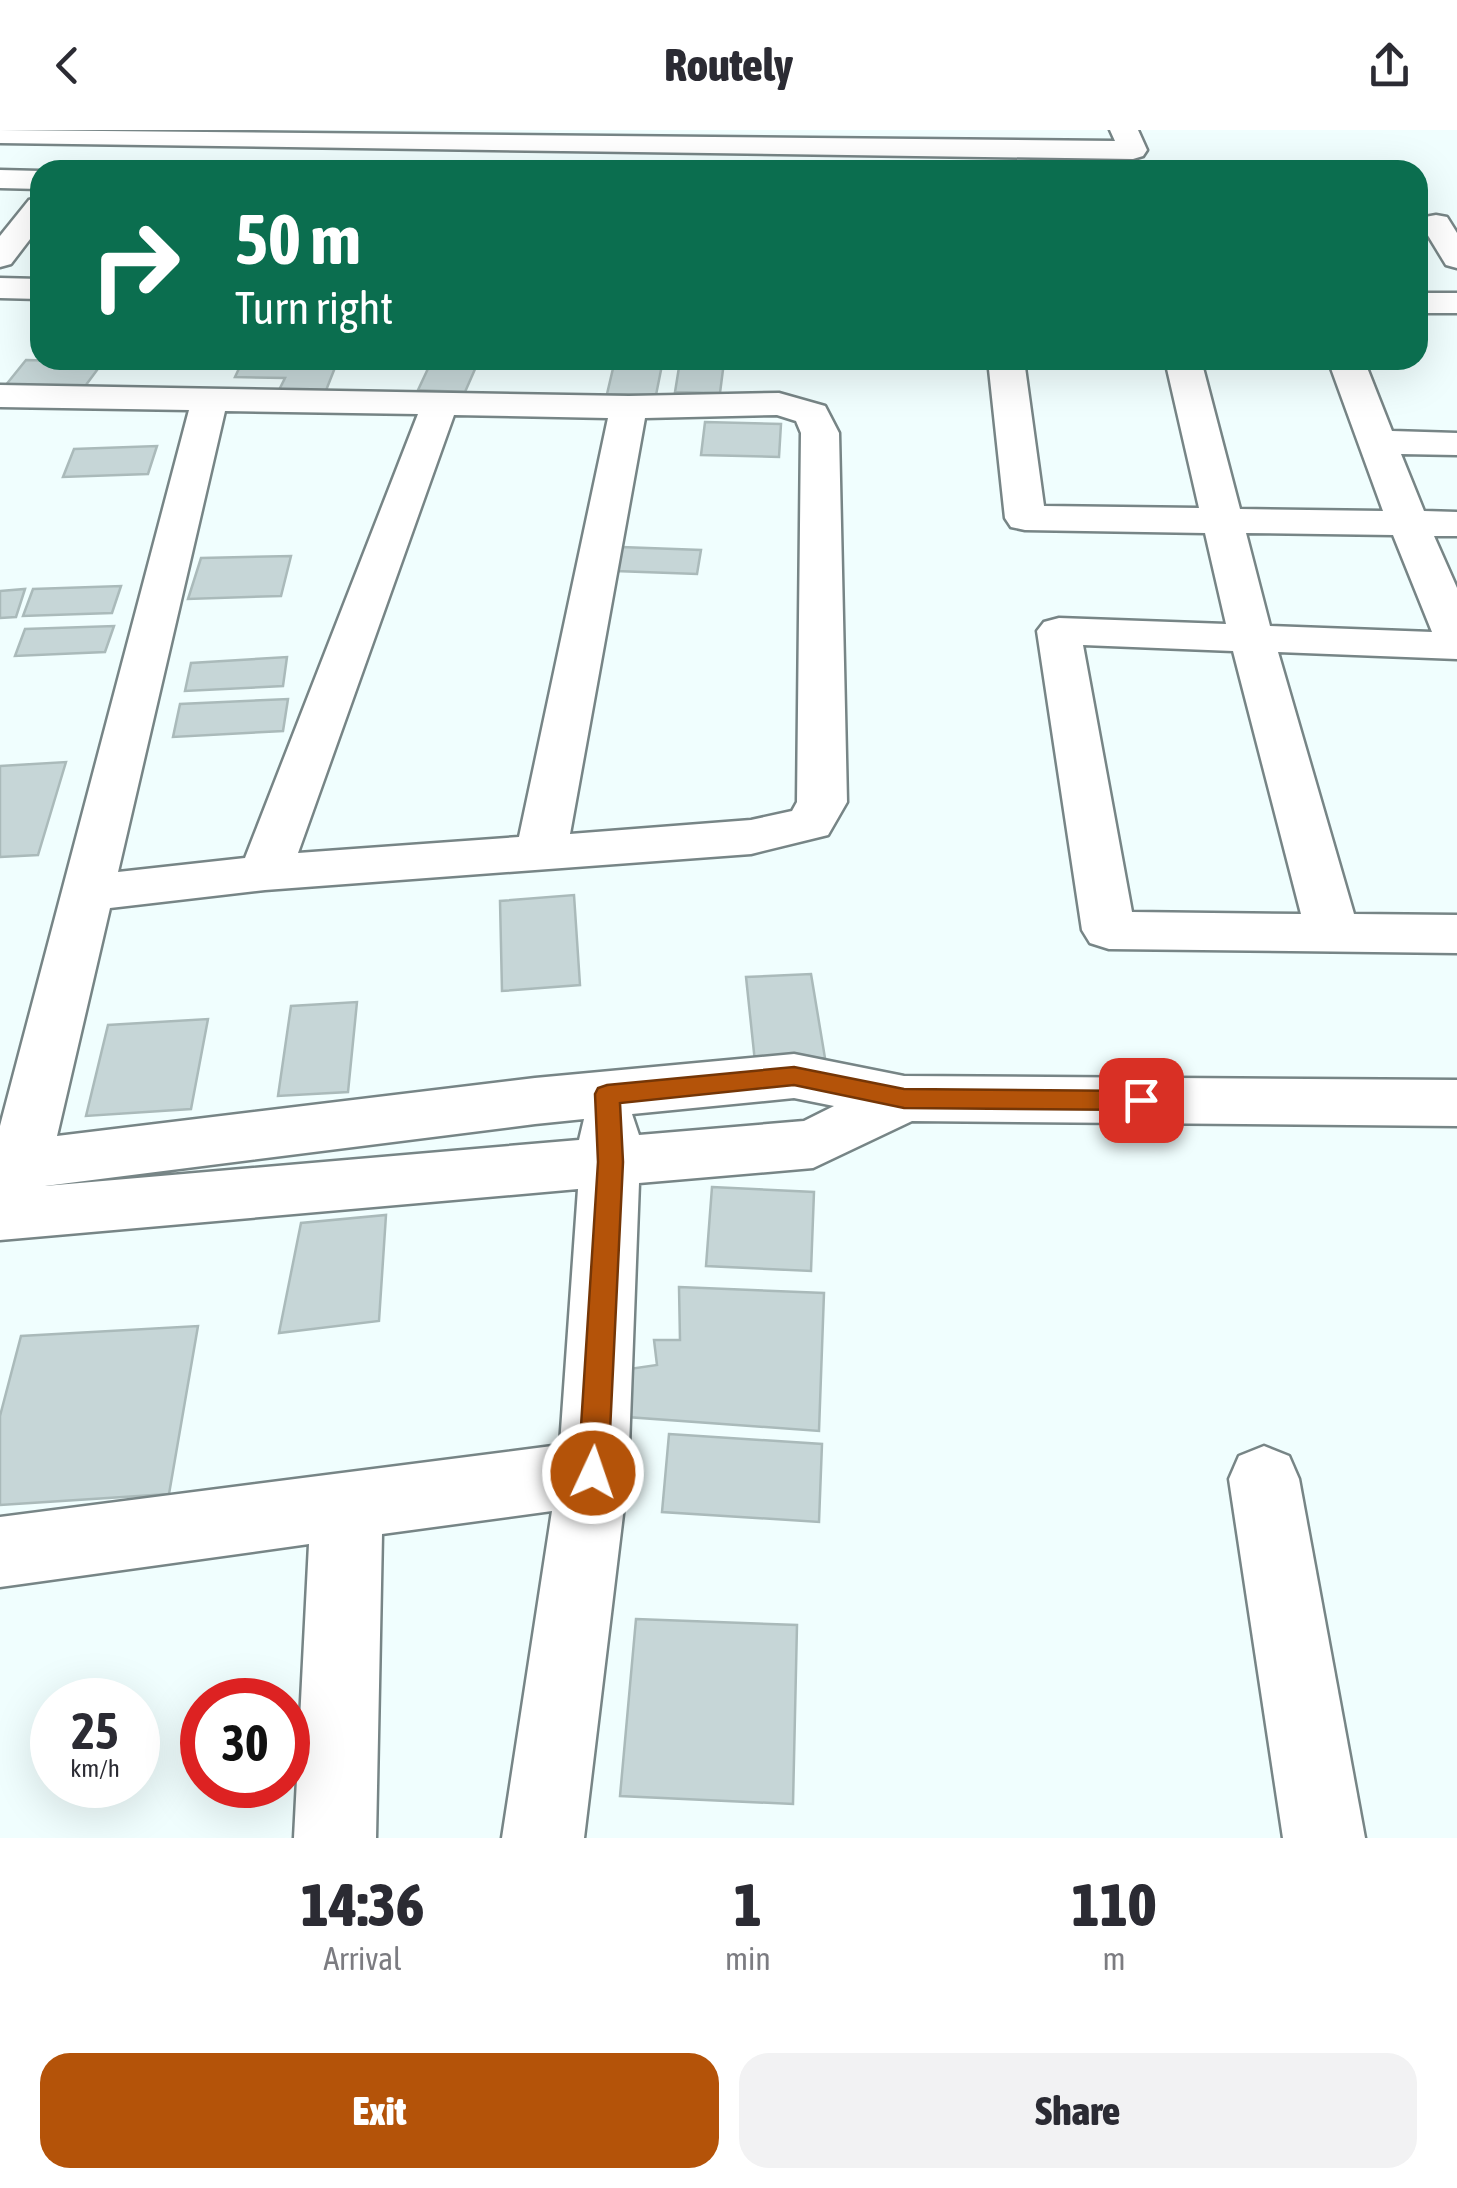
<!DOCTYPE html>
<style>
:root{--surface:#fff;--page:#f2f2f3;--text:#2b2b33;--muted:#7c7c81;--accent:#b45309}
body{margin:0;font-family:"Asap Condensed",sans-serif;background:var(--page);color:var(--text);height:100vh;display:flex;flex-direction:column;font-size:38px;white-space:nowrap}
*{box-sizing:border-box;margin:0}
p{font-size:32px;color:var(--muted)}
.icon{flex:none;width:55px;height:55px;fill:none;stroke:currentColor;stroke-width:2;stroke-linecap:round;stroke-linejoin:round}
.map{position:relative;height:1708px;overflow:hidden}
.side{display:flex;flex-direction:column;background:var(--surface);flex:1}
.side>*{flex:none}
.hud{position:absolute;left:30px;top:30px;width:1398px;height:210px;border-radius:30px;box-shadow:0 10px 40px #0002;background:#0b6e4f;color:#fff;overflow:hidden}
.speed{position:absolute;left:30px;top:1548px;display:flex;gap:20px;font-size:50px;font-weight:700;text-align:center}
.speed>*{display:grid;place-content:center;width:130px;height:130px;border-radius:50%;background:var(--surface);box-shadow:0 10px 40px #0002;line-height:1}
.speed small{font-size:25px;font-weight:400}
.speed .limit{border:15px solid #d22;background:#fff;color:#111}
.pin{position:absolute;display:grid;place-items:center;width:85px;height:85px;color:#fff;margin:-42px;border-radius:20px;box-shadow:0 5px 15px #0006}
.me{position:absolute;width:110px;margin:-55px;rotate:3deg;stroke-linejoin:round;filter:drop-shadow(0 0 8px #0008)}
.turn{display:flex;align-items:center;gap:35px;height:210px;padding:0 40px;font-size:45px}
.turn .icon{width:130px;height:130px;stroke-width:2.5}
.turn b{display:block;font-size:70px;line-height:85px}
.eta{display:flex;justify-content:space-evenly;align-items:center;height:170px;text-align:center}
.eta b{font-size:60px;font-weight:800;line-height:70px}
.cta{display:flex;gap:20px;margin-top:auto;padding:20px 40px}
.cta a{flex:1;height:115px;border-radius:30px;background:var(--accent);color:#fff;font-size:40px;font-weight:800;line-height:115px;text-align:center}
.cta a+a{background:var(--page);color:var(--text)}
header{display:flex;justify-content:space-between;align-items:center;height:130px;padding:0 40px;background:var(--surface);font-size:45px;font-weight:800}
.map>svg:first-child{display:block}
.building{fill:#c6d6d7;stroke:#aababa;stroke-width:2.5}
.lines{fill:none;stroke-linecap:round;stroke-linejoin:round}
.minor-casing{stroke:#778586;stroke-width:5}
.minor{fill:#fff;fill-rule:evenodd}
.route{fill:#b45309;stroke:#753606;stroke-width:2.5}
</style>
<header><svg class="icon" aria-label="back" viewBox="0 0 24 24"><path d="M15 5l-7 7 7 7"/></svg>Routely<svg class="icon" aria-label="share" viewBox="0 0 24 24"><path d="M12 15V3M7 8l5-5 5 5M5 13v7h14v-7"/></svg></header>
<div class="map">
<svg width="1457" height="1708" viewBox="0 0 1457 1708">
<rect width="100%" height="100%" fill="#f0fefe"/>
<!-- building -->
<g class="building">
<path d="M26,230L103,232L83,259L5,256Z"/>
<path d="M243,230H338L325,263L278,262L285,248L235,247Z"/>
<path d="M432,230H479L465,262L418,260Z"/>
<path d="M615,230H663L656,265L607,264Z"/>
<path d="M680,231L724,232L720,263L675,262Z"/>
<path d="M705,292L781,294L779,327L701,325Z"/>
<path d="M157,316L148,344L63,347L74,319Z"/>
<path d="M621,417L701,420L697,444L616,441Z"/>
<path d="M291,426L281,466L188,469L201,428Z"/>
<path d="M121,456L112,483L23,486L33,459Z"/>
<path d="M25,459L16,487L0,488V461Z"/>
<path d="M114,496L105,522L15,526L25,499Z"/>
<path d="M287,527L283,556L185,561L191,533Z"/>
<path d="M288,569L283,601L173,607L180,574Z"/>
<path d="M66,632L38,725L0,727V636Z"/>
<path d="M574,765L580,855L502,861L500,771Z"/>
<path d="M811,844L825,928L755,932L746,847Z"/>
<path d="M357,872L348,962L278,966L291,876Z"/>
<path d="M208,889L191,979L86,986L108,895Z"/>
<path d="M712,1057L814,1062L811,1141L706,1136Z"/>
<path d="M386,1085L379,1191L279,1203L301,1093Z"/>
<path d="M679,1157L824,1163L819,1301L627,1287L629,1239L657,1235L654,1210H680Z"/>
<path d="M198,1196L169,1364L0,1375V1286L21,1206Z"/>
<path d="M669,1304L822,1314L819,1392L662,1382Z"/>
<path d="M636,1489L797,1495L793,1674L620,1666Z"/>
</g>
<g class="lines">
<!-- minor casing -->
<g class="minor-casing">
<g id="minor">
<path d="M0,0L1115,11L1110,0H1138L1147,20L1143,26L1133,29L0,13Z"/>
<path d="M0,40L40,41V59L0,58Z"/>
<path d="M40,67V96L11,134L0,137V106L29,70Z"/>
<path d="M1436,85L1447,87L1457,103V138L1446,135L1421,94L1425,87Z"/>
<path d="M0,148L40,149V169L0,168Z"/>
<rect x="1418" y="163" width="39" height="20"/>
<path d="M988,230H1024L1044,376L1199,378L1165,230H1201L1240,379L1383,381L1328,230H1364L1392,301L1457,303V325L1401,324L1424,381L1457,382V406H1434L1457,458V529L1278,522L1354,784L1457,785V823L1109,819L1090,813L1082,800L1037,501L1044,492L1059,488L1226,494L1205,403L1025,400L1011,397L1005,388ZM1246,403L1393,405L1432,502L1270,496ZM1083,515L1233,521L1301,784L1132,782Z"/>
<path d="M0,255L629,266L779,263L825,276L839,303L847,672L828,705L751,724L265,760L110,778L57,1006L535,948L794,924L904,946L1457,950V996L912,991L813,1038L639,1053L628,1343L584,1708H502L552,1381L382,1404L376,1708H294L309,1414L0,1457V1387L560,1315L578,1059L0,1110V996L189,280L0,277ZM225,281L418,284L245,728L118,742ZM454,285L608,288L519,707L298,723ZM777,285L796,291L801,303L797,672L792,681L751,690L570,704L645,288ZM794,968L834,976L804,991L639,1005L632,984ZM584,989L579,1010L45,1056L535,994Z"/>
<path d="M1264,1316L1289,1326L1299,1349L1365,1708H1283L1229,1349L1239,1326Z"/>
</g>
</g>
<!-- minor -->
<use href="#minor" class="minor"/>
</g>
<!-- route -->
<path class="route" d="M794,937L904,959L1141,961L1150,964L1153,970L1150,977L1141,980L904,978L794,955L620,973L623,1032L608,1343L603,1353L593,1356L583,1353L578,1343L598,1032L595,964L598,958L607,955Z"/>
</svg>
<div class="speed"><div>25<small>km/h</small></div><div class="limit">30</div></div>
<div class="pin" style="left:1141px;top:970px;background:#d93025"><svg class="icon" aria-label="arrive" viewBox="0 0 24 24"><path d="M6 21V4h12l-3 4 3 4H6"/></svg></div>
<svg class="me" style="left:593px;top:1343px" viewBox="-20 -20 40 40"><circle r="17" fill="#b45309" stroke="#fff" stroke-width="3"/><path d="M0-11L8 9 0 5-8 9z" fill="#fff"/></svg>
<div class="hud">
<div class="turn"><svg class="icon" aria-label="right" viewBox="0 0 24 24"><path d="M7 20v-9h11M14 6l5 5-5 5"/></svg><div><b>50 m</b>Turn right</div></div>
</div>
</div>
<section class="side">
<div class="eta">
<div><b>14:36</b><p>Arrival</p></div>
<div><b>1</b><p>min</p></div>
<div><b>110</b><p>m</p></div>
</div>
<div class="cta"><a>Exit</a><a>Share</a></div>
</section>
